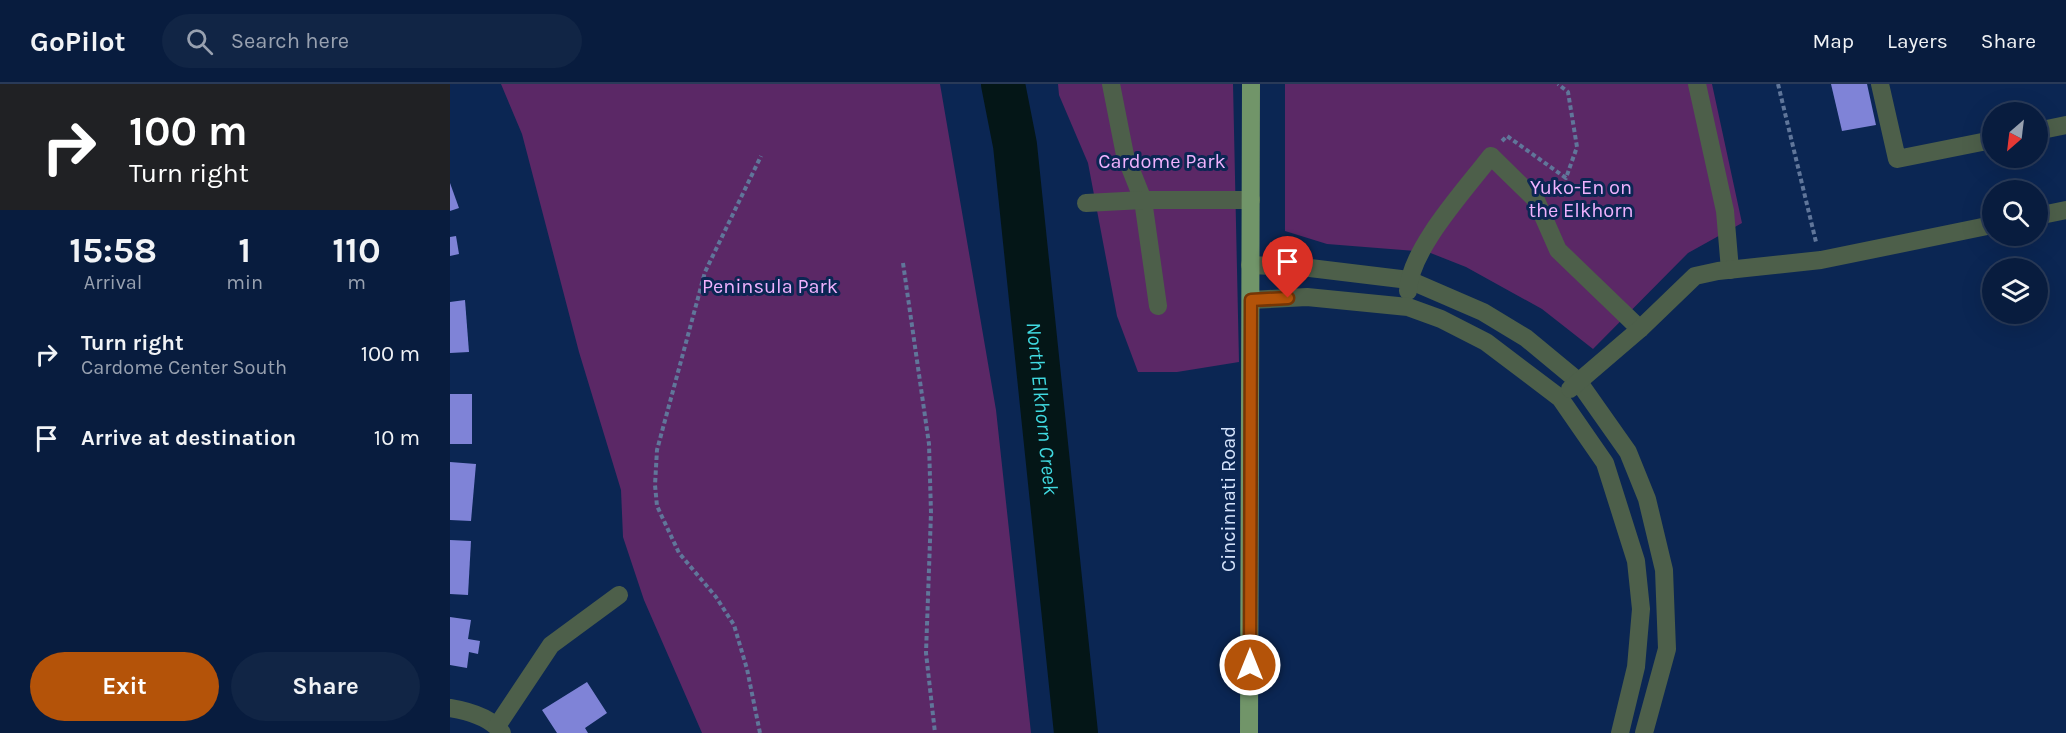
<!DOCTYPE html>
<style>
:root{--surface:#081c3e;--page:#112545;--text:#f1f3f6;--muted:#98a1b0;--line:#293a58;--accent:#b45309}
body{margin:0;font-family:Karla,sans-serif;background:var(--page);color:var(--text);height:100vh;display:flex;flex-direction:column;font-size:22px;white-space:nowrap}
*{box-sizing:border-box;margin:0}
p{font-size:20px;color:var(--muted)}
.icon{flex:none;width:33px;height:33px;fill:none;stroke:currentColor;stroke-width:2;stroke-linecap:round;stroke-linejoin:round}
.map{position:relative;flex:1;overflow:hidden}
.panel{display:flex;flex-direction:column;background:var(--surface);width:450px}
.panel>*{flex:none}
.banner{background:#202124;color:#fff;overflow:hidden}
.needle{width:39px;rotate:208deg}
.fabs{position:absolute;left:1532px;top:18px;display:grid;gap:12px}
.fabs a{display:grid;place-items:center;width:66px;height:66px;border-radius:50%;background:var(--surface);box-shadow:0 6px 24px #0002,0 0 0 2px var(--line);font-size:30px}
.pin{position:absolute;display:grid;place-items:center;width:51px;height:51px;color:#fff;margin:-62px -26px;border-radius:50% 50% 50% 0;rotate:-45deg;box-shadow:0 0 6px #0007}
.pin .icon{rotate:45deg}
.me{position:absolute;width:66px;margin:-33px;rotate:0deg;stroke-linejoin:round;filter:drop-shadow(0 0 4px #0008)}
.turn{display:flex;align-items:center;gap:21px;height:126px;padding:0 30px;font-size:27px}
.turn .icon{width:78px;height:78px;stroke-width:2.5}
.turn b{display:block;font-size:42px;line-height:51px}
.eta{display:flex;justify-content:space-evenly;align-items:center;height:102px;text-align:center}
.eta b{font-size:36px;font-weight:700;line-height:42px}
.cta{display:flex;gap:12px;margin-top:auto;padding:12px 30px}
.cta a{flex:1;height:69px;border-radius:36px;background:var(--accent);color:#fff;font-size:24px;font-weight:700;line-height:69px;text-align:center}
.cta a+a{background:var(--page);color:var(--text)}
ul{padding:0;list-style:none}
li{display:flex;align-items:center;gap:18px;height:84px;padding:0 30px}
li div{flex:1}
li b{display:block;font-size:22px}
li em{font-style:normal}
header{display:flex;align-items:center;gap:36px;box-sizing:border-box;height:84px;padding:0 30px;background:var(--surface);border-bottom:2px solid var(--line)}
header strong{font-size:28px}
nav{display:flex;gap:33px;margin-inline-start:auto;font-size:21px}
.search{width:420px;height:54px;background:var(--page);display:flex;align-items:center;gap:15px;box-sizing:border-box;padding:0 21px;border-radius:33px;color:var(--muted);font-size:22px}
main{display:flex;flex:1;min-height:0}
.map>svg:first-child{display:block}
.green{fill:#5b2866}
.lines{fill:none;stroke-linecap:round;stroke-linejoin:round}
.river{stroke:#041617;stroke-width:44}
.building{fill:#7f83d7}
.path{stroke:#60769a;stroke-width:4;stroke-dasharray:4.5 3;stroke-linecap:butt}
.minor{stroke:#4d5f4a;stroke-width:18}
.major{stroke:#719569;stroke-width:18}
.route-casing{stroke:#753606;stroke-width:15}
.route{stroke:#b45309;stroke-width:10}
.labels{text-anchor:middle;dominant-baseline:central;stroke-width:6;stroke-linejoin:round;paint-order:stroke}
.park-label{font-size:20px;fill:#f0b2fe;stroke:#0b2653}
.street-label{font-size:20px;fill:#d5e3fb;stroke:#0b2653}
.water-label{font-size:21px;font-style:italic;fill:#40d9e0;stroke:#0b2653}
</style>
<header>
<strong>GoPilot</strong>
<div class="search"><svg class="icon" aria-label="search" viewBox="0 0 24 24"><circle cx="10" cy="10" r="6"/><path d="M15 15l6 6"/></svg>Search here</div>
<nav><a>Map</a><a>Layers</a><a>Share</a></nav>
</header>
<main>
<section class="panel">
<div class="banner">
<div class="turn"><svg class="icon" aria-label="right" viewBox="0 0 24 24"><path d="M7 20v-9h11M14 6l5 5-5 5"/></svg><div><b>100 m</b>Turn right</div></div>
</div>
<div class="eta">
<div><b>15:58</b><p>Arrival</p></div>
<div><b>1</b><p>min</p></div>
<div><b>110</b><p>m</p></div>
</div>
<ul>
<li><svg class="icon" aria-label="right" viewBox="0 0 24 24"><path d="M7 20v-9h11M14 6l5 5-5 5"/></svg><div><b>Turn right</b><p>Cardome Center South</p></div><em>100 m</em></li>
<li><svg class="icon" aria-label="arrive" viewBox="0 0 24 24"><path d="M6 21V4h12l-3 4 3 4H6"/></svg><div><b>Arrive at destination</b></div><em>10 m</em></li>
</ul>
<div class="cta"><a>Exit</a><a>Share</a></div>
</section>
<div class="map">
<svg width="1616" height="649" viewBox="0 0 1616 649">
<rect width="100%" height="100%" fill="#0b2653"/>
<!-- green -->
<g class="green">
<path d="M51,0H490L546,326L581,649H252L194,516L173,453L171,406L129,268L72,50Z"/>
<path d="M608,0H783L789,278L727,288H688L667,232L638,79L609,11Z"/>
<path d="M835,0H1262L1292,139L1238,169L1143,265L1092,225L1016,183L978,168L877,160L835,147Z"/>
</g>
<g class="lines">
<!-- river -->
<path class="river" id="s1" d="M553,0L565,61L626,649"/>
</g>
<!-- building -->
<g class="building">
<path d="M1381,0H1417L1426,41L1392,47Z"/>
<path d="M0,99L9,124L0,127Z"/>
<path d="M6,152L9,170L0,172V153Z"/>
<path d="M15,216L19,268L0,269V218Z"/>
<rect x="0" y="310" width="22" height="50"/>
<path d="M0,378L26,380L21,437L0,436Z"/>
<path d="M0,456L21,457L18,511L0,510Z"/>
<path d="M0,533L21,536L18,555L30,557L28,570L19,568L17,584L0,581Z"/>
<path d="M137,598L157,629L135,644L138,649H107L92,626Z"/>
</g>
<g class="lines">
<!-- path -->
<g class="path">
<path d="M1328,0L1366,158"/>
<path d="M1052,57L1057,52L1116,94L1127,63L1118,8L1108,0"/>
<path d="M453,179L479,360L481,429L476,569L485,649"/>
<path d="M310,649L297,585L284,541L266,513L229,469L207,422L205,401L207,366L255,188L311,72"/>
</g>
<!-- minor -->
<g class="minor">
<path d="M661,0L675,71L693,116L708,222"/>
<path d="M1247,0L1275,127L1280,186"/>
<path d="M1430,0L1447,75L1542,56"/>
<path d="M1587,47L1616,41"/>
<path d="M636,119L693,116H801"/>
<path d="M1587,132L1616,126"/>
<path d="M800,181L860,184L959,196L1033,228L1076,254L1128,297L1178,368L1197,415L1214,486L1217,565L1194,649"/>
<path d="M958,207C960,165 1015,106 1041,72L1086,116L1108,166L1190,245"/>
<path d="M801,216L857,213L958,223L991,235L1036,258L1110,314L1155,379L1186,477L1191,525L1186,583L1170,649"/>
<path d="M1120,305L1190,245L1245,192L1268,187L1371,176L1542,141"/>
<path d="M0,624C18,627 41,633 52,649"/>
<path d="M47,642L101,561L169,511"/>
</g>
<!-- major -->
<path class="major" d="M799,649L801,0"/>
</g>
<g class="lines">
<!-- route casing -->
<g class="route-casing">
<path id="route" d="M800,581L801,216L838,214"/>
</g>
<!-- route -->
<use href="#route" class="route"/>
</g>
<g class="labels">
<!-- park labels -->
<g class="park-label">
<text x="712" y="77">Cardome Park</text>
<text x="1131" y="103">Yuko-En on<tspan x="1131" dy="23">the Elkhorn</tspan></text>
<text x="320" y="202">Peninsula Park</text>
</g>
<!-- street labels -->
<g class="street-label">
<text transform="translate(778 415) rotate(-90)">Cincinnati Road</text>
</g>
<!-- water labels -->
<g class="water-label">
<text stroke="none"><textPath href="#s1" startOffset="327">North Elkhorn Creek</textPath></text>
</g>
</g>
</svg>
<div class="fabs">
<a><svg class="needle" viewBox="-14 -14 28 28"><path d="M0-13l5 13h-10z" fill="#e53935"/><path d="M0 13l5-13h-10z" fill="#98a1b0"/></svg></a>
<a><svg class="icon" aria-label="search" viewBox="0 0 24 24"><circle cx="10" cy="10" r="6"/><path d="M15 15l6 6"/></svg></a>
<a><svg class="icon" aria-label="layers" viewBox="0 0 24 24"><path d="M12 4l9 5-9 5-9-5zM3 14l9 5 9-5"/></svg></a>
</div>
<div class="pin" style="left:838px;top:214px;background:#d93025"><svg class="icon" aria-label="arrive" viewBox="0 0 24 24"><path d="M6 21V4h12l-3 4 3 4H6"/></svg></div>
<svg class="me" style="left:800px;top:581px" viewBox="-20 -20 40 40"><circle r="17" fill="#b45309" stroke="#fff" stroke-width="3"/><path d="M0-11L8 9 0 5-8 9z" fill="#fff"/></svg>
</div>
</main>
